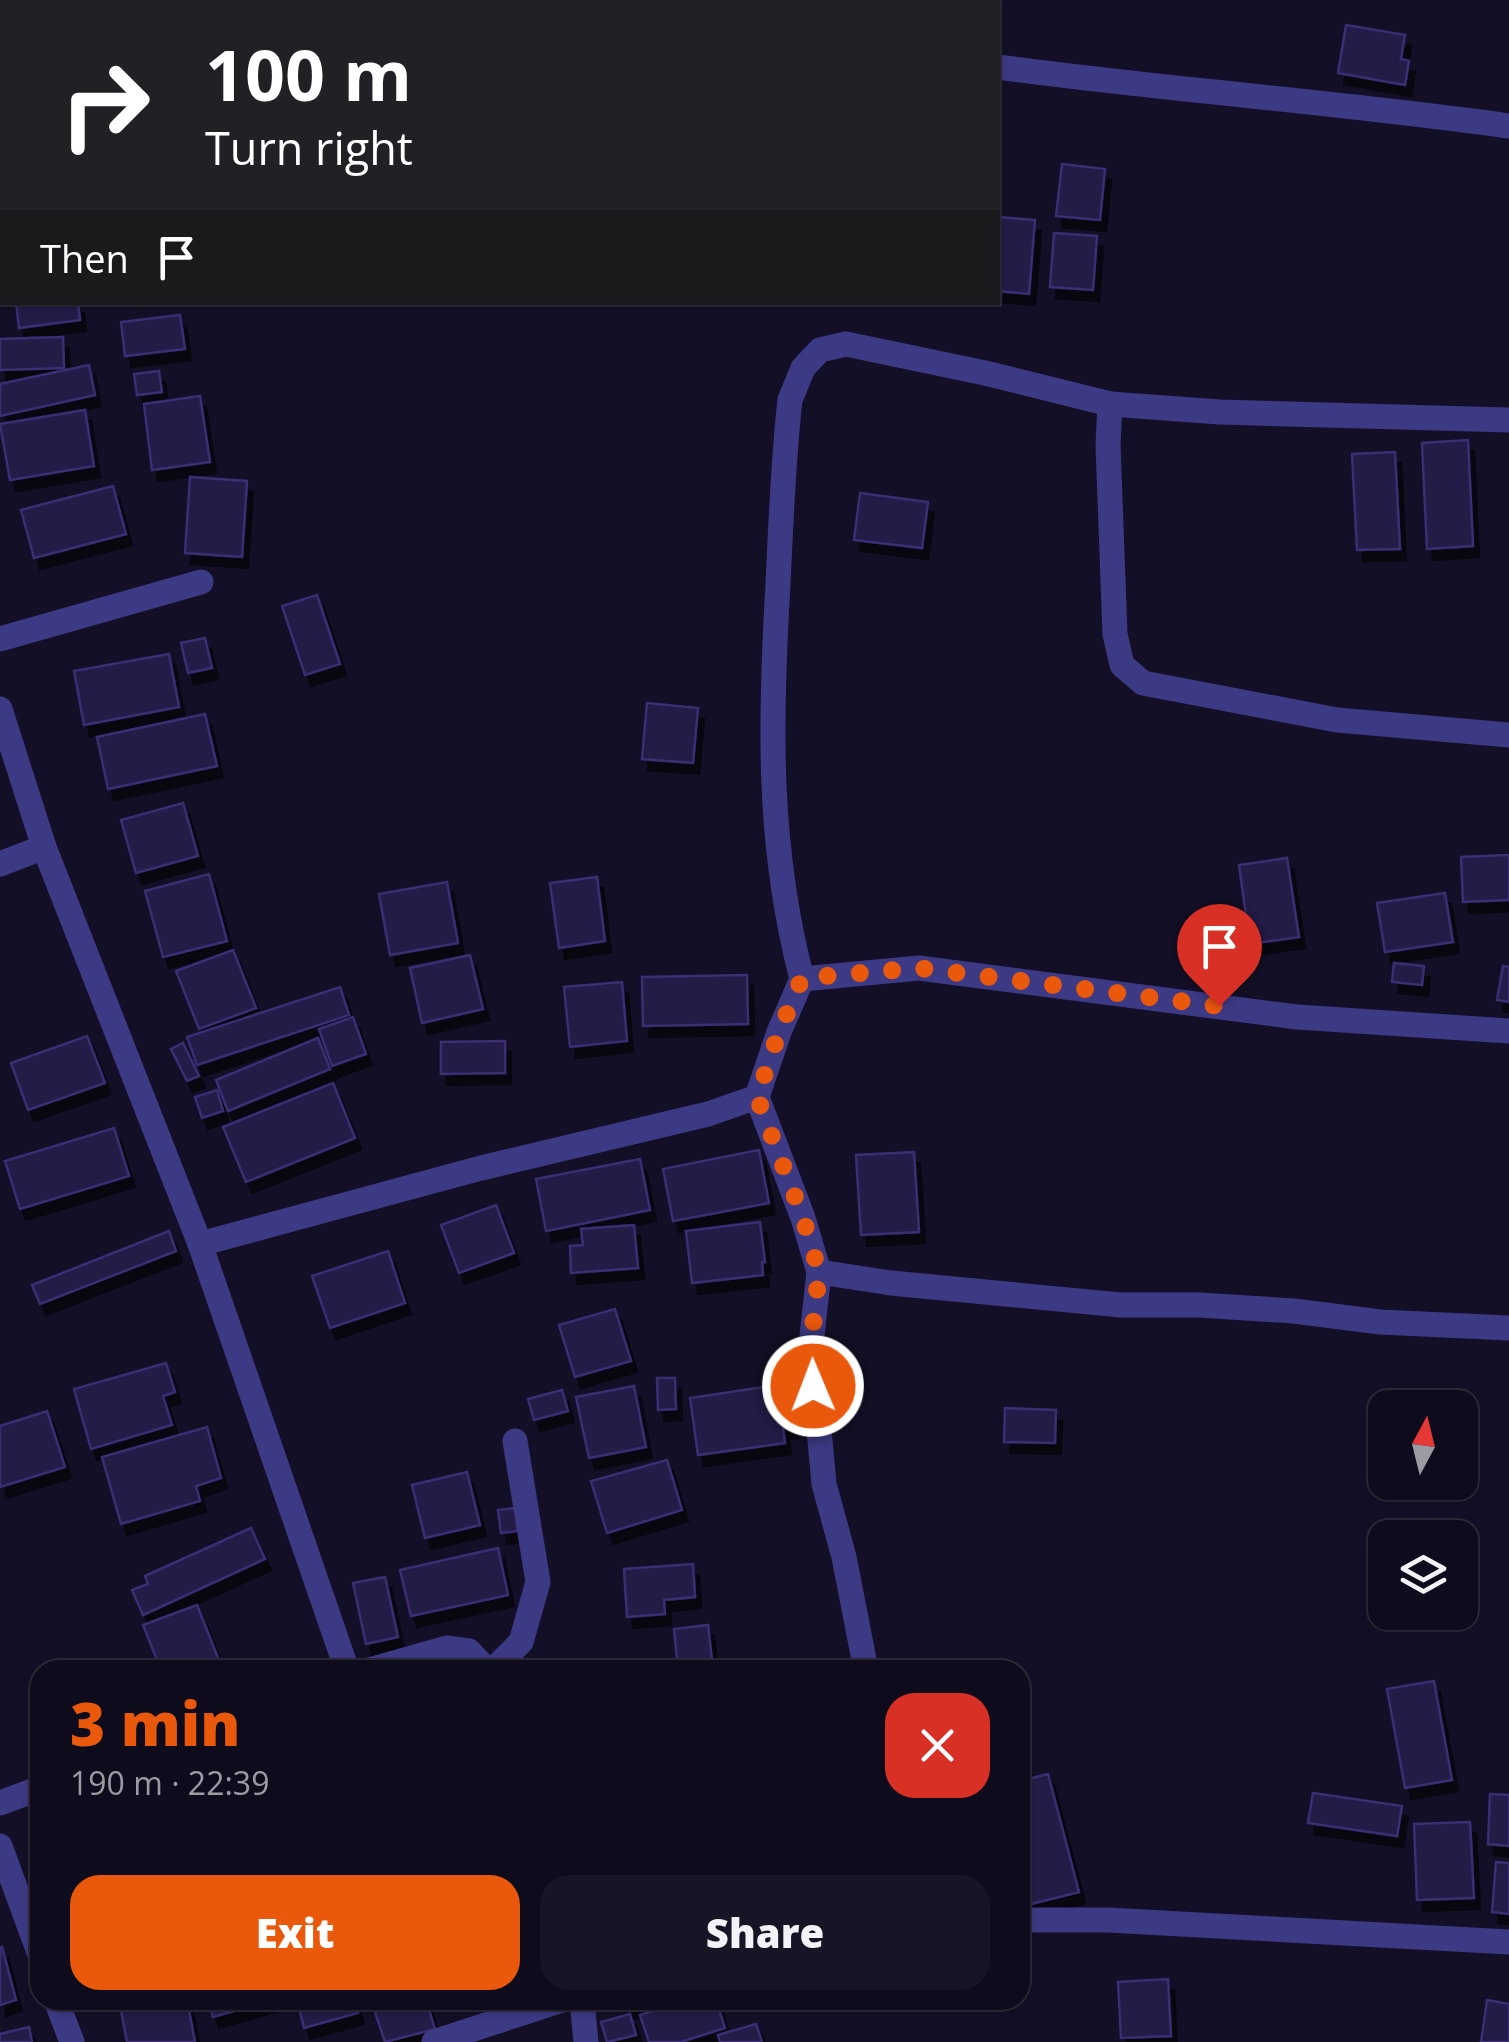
<!DOCTYPE html>
<meta charset="utf-8">
<style>
:root{--surface:#0e0b1c;--page:#171425;--text:#f1f3f6;--muted:#9b9ba3;--line:#2e2b3b;--accent:#ea580c}
body{margin:0;font-family:"Open Sans",sans-serif;background:var(--page);color:var(--text);height:100vh;display:flex;flex-direction:column;font-size:38px;white-space:nowrap}
*{box-sizing:border-box;margin:0}
p{font-size:32px;color:var(--muted)}
.icon{flex:none;width:55px;height:55px;fill:none;stroke:currentColor;stroke-width:2;stroke-linecap:round;stroke-linejoin:round}
.map{position:relative;flex:1;overflow:hidden}
.sheet{position:absolute;left:30px;top:1660px;width:1000px;height:350px;display:flex;flex-direction:column;background:var(--surface);border-radius:30px;box-shadow:0 2px 8px #0004,0 0 0 2px var(--line)}
.sheet>*{flex:none}
.banner{position:absolute;left:0px;top:0px;width:1000px;height:305px;box-shadow:0 2px 8px #0004,0 0 0 2px var(--line);background:#202124;color:#fff;overflow:hidden}
.needle{width:65px;rotate:7deg}
.fabs{position:absolute;left:1368px;top:1390px;display:grid;gap:20px}
.fabs a{display:grid;place-items:center;width:110px;height:110px;border-radius:20px;background:var(--surface);box-shadow:0 2px 8px #0004,0 0 0 2px var(--line);font-size:50px}
.pin{position:absolute;display:grid;place-items:center;width:85px;height:85px;color:#fff;margin:-102px -42px;border-radius:50% 50% 50% 0;rotate:-45deg;box-shadow:0 0 10px #0007}
.pin .icon{rotate:45deg}
.me{position:absolute;width:110px;margin:-55px;rotate:359deg;stroke-linejoin:round;filter:drop-shadow(0 0 8px #0008)}
.turn{display:flex;align-items:center;gap:35px;height:210px;padding:0 40px;font-size:45px}
.turn .icon{width:130px;height:130px;stroke-width:2.5}
.turn b{display:block;font-size:70px;line-height:85px}
.then{display:flex;align-items:center;height:95px;padding:0 40px;background:#0003;gap:20px;font-size:38px}
.round{display:grid;place-items:center;flex:none;width:105px;height:105px;border-radius:30px;background:var(--page)}
.head{display:flex;align-items:center;justify-content:space-between;height:170px;padding:0 40px}
h1{font-size:60px;font-weight:800;line-height:75px;color:var(--accent)}
.cta{display:flex;gap:20px;margin-top:auto;padding:20px 40px}
.cta a{flex:1;height:115px;border-radius:30px;background:var(--accent);color:#fff;font-size:40px;font-weight:800;line-height:115px;text-align:center}
.cta a+a{background:var(--page);color:var(--text)}
.map>svg:first-child{display:block}
.building{fill:#241b47;stroke:#3b2d73;stroke-width:2.5;filter:url(#shadow)}
.lines{fill:none;stroke-linecap:round;stroke-linejoin:round}
.minor{stroke:#3d3a85;stroke-width:25}
.route{stroke:#ea580c;stroke-width:18;stroke-dasharray:0 32.4}
</style>
<div class="map">
<svg width="1509" height="2042" viewBox="0 0 1509 2042">
<defs>
<filter id="shadow"><feDropShadow dx="6" dy="11" stdDeviation="0" flood-color="#0009"/></filter>
</defs>
<rect width="100%" height="100%" fill="#130f26"/>
<!-- building -->
<g class="building">
<path d="M58,0H111V2H59Z"/>
<rect x="287" y="0" width="57" height="2"/>
<rect x="345" y="0" width="46" height="2"/>
<path d="M1346,25L1405,35L1401,59L1409,61L1405,85L1338,73Z"/>
<path d="M1062,164L1105,169L1100,220L1056,216Z"/>
<path d="M998,217L1035,220L1029,294L998,291Z"/>
<path d="M1054,233L1097,236L1093,290L1050,287Z"/>
<path d="M16,302H78L80,320L19,328Z"/>
<path d="M180,315L185,349L125,356L121,322Z"/>
<path d="M63,337L64,368L0,370V339Z"/>
<path d="M89,365L95,395L0,416V384Z"/>
<path d="M159,371L162,392L137,395L134,374Z"/>
<path d="M200,396L210,462L152,470L144,404Z"/>
<path d="M85,410L94,466L10,480L0,424Z"/>
<path d="M1468,440L1473,546L1427,549L1422,443Z"/>
<path d="M1395,452L1400,549L1357,550L1352,454Z"/>
<path d="M190,477L247,481L242,557L185,553Z"/>
<path d="M113,486L126,534L34,558L21,510Z"/>
<path d="M860,493L928,502L922,548L854,540Z"/>
<path d="M317,595L340,664L305,675L282,606Z"/>
<path d="M205,638L212,668L188,673L181,643Z"/>
<path d="M169,654L179,707L84,725L74,671Z"/>
<path d="M647,703L698,708L693,763L642,759Z"/>
<path d="M205,714L217,766L108,789L97,737Z"/>
<path d="M183,803L198,856L136,873L121,820Z"/>
<path d="M1509,855V900L1463,902L1461,857Z"/>
<path d="M1287,858L1299,937L1250,944L1239,865Z"/>
<path d="M209,874L227,941L163,957L145,891Z"/>
<path d="M597,877L605,941L559,948L550,883Z"/>
<path d="M447,882L458,943L390,955L379,894Z"/>
<path d="M1445,893L1453,942L1385,952L1377,903Z"/>
<path d="M233,950L256,1008L199,1029L176,971Z"/>
<path d="M470,955L483,1009L422,1023L410,968Z"/>
<path d="M1394,963L1424,966L1422,985L1392,982Z"/>
<path d="M1503,966L1509,967V1002L1497,1000Z"/>
<path d="M747,975L748,1024L643,1026L642,977Z"/>
<path d="M622,982L627,1041L570,1047L564,987Z"/>
<path d="M340,987L349,1015L197,1065L187,1037Z"/>
<path d="M353,1017L366,1054L332,1066L319,1029Z"/>
<path d="M87,1036L105,1083L28,1110L11,1063Z"/>
<path d="M318,1038L330,1069L228,1111L216,1080Z"/>
<path d="M505,1041V1073L441,1074V1042Z"/>
<path d="M183,1043L199,1076L187,1081L171,1049Z"/>
<path d="M333,1083L355,1138L246,1182L223,1127Z"/>
<path d="M217,1090L223,1111L202,1118L195,1097Z"/>
<path d="M114,1128L129,1176L20,1209L5,1161Z"/>
<path d="M759,1150L769,1203L673,1221L663,1169Z"/>
<path d="M914,1152L919,1232L861,1235L856,1155Z"/>
<path d="M640,1159L650,1210L546,1231L536,1179Z"/>
<path d="M496,1205L514,1253L459,1273L441,1225Z"/>
<path d="M760,1222L765,1262H762L763,1275L692,1283L686,1231Z"/>
<path d="M634,1225L638,1268L571,1273L570,1246L583,1245L581,1229Z"/>
<path d="M169,1231L176,1251L40,1304L32,1285Z"/>
<path d="M388,1251L405,1303L330,1328L312,1276Z"/>
<path d="M615,1309L631,1361L575,1377L559,1325Z"/>
<path d="M166,1363L175,1392L163,1396L172,1425L91,1449L74,1389Z"/>
<path d="M657,1378H675L676,1409L658,1410Z"/>
<path d="M777,1385L780,1405L789,1403L793,1427L783,1428L785,1443L698,1455L690,1398Z"/>
<path d="M634,1386L646,1447L589,1458L576,1397Z"/>
<path d="M562,1390L568,1411L534,1420L528,1399Z"/>
<path d="M1005,1408L1056,1410L1055,1443L1004,1442Z"/>
<path d="M47,1411L65,1467L0,1487V1426Z"/>
<path d="M207,1427L221,1478L196,1486L200,1501L121,1524L102,1457Z"/>
<path d="M667,1460L682,1510L607,1533L591,1481Z"/>
<path d="M467,1472L480,1525L425,1538L412,1485Z"/>
<path d="M515,1508L518,1531L501,1533L498,1510Z"/>
<path d="M251,1528L265,1559L143,1615L132,1590L148,1584L145,1576Z"/>
<path d="M498,1548L508,1595L411,1616L400,1570Z"/>
<path d="M693,1564L695,1597L664,1600L665,1614L627,1617L624,1569Z"/>
<path d="M385,1577L398,1637L366,1644L353,1583Z"/>
<path d="M197,1605L220,1663L202,1670H161L143,1625Z"/>
<path d="M708,1625L713,1670H678L674,1629Z"/>
<path d="M1434,1681L1452,1780L1405,1788L1387,1689Z"/>
<path d="M1048,1774L1079,1892L1031,1904L1020,1860V1781Z"/>
<path d="M1313,1793L1402,1806L1397,1836L1308,1823Z"/>
<path d="M1490,1794L1509,1795V1846L1488,1844Z"/>
<path d="M1470,1822L1474,1898L1417,1900L1414,1824Z"/>
<path d="M1496,1862L1509,1863V1914L1492,1912Z"/>
<path d="M2,1947L16,2000L0,2005V1948Z"/>
<path d="M1168,1979L1171,2036L1121,2038L1118,1982Z"/>
<path d="M119,2000H187L195,2042H127Z"/>
<path d="M208,2000H273L213,2017Z"/>
<path d="M297,2000H354L358,2013L304,2028Z"/>
<path d="M371,2000H426L435,2029L385,2042Z"/>
<path d="M624,2000H661L627,2008Z"/>
<path d="M688,2000H716L725,2028L681,2042H649L640,2015Z"/>
<path d="M1487,2000L1509,2004V2042H1481Z"/>
<path d="M630,2014L636,2035L607,2042L601,2022Z"/>
<path d="M756,2024L762,2042H720L718,2035Z"/>
<path d="M29,2027L32,2042H0V2034Z"/>
</g>
<g class="lines">
<!-- minor -->
<g class="minor">
<path d="M205,2V0"/>
<path d="M998,67C1168,90 1339,102 1509,126"/>
<path d="M0,92L2,91"/>
<path d="M1110,404L1108,445L1115,634L1122,665L1143,683L1337,720L1509,735"/>
<path d="M1509,420L1220,412L1110,404L985,373L846,344L820,350L803,368L790,400C783,461 781,522 778,584C770,720 767,845 802,979L919,968L1297,1017L1509,1031"/>
<path d="M0,639L201,582"/>
<path d="M0,709L44,847L200,1244L347,1670"/>
<path d="M0,864L44,847"/>
<path d="M757,1097L779,1032L802,979"/>
<path d="M200,1244L481,1168L708,1114L757,1097L803,1218L819,1272L891,1283L1121,1305H1199L1294,1311L1380,1322L1509,1328"/>
<path d="M819,1272L809,1363L817,1408L824,1484L844,1557L866,1670"/>
<path d="M369,1670L447,1648L469,1651L487,1670"/>
<path d="M493,1670L521,1642L538,1582L515,1441"/>
<path d="M0,1803L40,1788"/>
<path d="M0,1846L40,1955"/>
<path d="M1020,1920H1108L1509,1942"/>
<path d="M56,2000L72,2042"/>
<path d="M582,2000L586,2042"/>
<path d="M434,2042L562,2000"/>
</g>
</g>
<g class="lines">
<!-- route -->
<path class="route" d="M813,1386L809,1363L819,1272L803,1218L757,1097L779,1032L802,978L919,968L1219,1006"/>
</g>
</svg>
<div class="fabs">
<a><svg class="needle" viewBox="-14 -14 28 28"><path d="M0-13l5 13h-10z" fill="#e53935"/><path d="M0 13l5-13h-10z" fill="#9b9ba3"/></svg></a>
<a><svg class="icon" aria-label="layers" viewBox="0 0 24 24"><path d="M12 4l9 5-9 5-9-5zM3 14l9 5 9-5"/></svg></a>
</div>
<div class="pin" style="left:1219px;top:1006px;background:#d93025"><svg class="icon" aria-label="arrive" viewBox="0 0 24 24"><path d="M6 21V4h12l-3 4 3 4H6"/></svg></div>
<svg class="me" style="left:813px;top:1386px" viewBox="-20 -20 40 40"><circle r="17" fill="#ea580c" stroke="#fff" stroke-width="3"/><path d="M0-11L8 9 0 5-8 9z" fill="#fff"/></svg>
<div class="banner">
<div class="turn"><svg class="icon" aria-label="right" viewBox="0 0 24 24"><path d="M7 20v-9h11M14 6l5 5-5 5"/></svg><div><b>100 m</b>Turn right</div></div>
<div class="then">Then<svg class="icon" aria-label="arrive" viewBox="0 0 24 24"><path d="M6 21V4h12l-3 4 3 4H6"/></svg></div>
</div>
<section class="sheet">
<div class="head"><div><h1>3 min</h1><p>190 m · 22:39</p></div><a class="round" style="background:#d93025;color:#fff"><svg class="icon" aria-label="close" viewBox="0 0 24 24"><path d="M6 6l12 12M18 6L6 18"/></svg></a></div>
<div class="cta"><a>Exit</a><a>Share</a></div>
</section>
</div>
